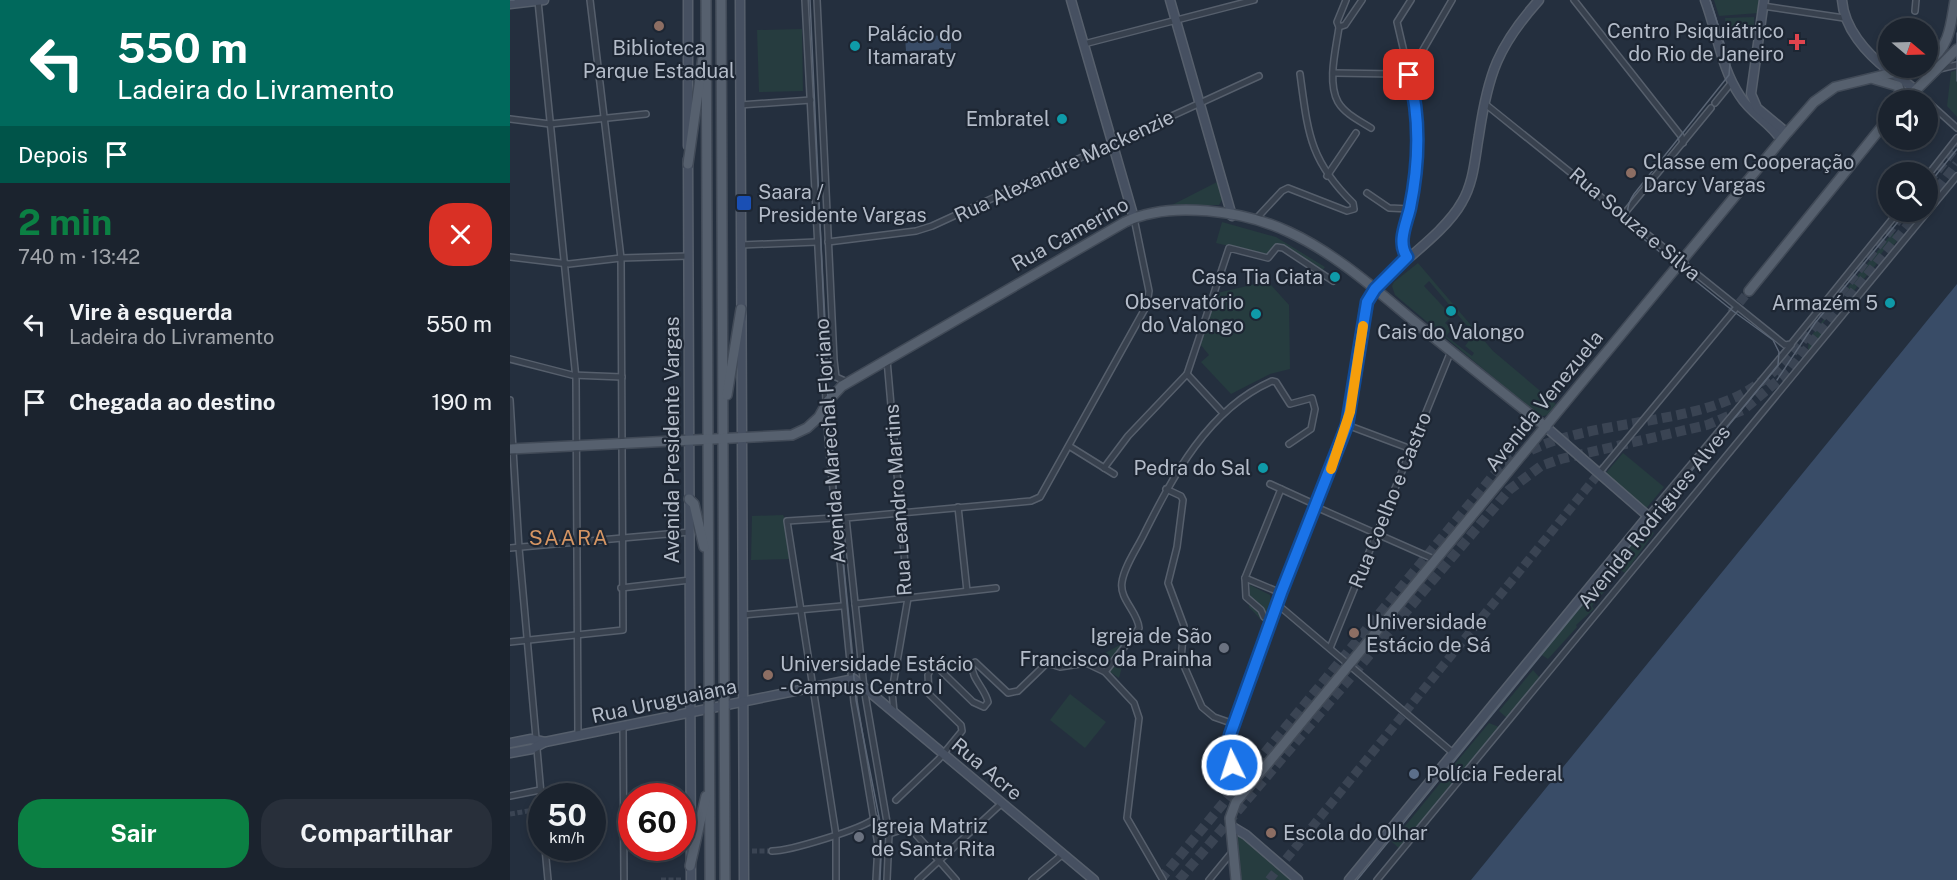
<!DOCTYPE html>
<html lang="pt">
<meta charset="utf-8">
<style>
:root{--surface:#1b232e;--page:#282f3a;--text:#f1f3f6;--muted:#a0a4aa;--line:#39404a;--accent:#0b8043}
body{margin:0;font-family:"Public Sans",sans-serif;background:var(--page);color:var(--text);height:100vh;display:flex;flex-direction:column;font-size:22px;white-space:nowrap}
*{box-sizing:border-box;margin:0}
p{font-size:20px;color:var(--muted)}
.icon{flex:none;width:33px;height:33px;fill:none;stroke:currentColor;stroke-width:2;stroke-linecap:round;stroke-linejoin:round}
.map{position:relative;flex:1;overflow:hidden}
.details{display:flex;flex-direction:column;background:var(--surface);width:510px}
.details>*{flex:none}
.guide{background:#00695c;color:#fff;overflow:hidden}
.needle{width:39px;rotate:109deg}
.buttons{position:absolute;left:1368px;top:18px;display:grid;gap:12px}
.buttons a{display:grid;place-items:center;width:60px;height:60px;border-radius:50%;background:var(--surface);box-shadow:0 3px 9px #0003,0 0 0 2px var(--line);font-size:30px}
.speed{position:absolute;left:18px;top:783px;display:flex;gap:12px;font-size:30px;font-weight:700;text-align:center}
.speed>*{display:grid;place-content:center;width:78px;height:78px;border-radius:50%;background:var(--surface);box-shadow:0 3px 9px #0003,0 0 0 2px var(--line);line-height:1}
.speed small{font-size:15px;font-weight:400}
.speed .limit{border:9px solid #d22;background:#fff;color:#111}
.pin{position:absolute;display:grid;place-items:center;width:51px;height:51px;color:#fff;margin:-26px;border-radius:12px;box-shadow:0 3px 9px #0006}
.me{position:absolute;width:66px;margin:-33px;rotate:356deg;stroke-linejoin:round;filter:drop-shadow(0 0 4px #0008)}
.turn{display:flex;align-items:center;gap:21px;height:126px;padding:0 18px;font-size:27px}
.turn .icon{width:78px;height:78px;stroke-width:2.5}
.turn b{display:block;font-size:42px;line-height:51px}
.then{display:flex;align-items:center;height:57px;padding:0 18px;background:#0003;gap:12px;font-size:22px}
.round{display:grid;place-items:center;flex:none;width:63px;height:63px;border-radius:24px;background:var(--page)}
.head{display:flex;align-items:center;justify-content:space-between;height:102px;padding:0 18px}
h1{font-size:36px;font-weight:700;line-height:45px;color:var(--accent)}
.cta{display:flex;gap:12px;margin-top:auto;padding:12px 18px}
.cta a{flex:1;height:69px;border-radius:24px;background:var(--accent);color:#fff;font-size:24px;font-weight:700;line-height:69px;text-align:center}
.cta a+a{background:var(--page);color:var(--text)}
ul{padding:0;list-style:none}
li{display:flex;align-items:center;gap:18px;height:78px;padding:0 18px}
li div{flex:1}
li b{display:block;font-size:22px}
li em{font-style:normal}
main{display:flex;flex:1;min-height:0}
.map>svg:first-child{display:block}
.green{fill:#263c3f;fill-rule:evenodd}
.water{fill:#394c67}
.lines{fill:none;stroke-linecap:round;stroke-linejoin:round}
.street-tunnel{stroke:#3a4453;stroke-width:5;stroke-dasharray:5 2.5;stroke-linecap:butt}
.primary-tunnel{stroke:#3a4453;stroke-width:9;stroke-dasharray:9 4.5;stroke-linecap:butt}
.highway-tunnel{stroke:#3a4453;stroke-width:10;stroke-dasharray:10 5;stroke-linecap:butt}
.street-casing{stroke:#565f6c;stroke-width:8}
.secondary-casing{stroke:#565f6c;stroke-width:11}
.primary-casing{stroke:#414a57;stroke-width:12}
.street{stroke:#38414e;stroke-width:5}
.secondary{stroke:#465061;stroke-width:8}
.primary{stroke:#56606e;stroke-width:9}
.tram{stroke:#5a6575;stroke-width:1.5}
.route-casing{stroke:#114b97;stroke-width:15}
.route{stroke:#1a73e8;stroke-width:10}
.slow{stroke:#f59e0b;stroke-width:10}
.education-dot{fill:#8d6e63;stroke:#1d2633;stroke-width:2}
.health-dot{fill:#e0444e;stroke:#1d2633;stroke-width:2}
.culture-dot{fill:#0f9aa8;stroke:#1d2633;stroke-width:2}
.transit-dot{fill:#1a4fb4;stroke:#1d2633;stroke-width:2}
.worship-dot{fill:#6b7280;stroke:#1d2633;stroke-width:2}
.service-dot{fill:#5c6f8a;stroke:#1d2633;stroke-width:2}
.labels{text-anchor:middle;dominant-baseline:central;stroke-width:4.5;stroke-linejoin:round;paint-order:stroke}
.poi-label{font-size:20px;fill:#b4bcc9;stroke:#1d2633;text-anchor:start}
.street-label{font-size:20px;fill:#b4bcc9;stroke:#1d2633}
.neighbourhood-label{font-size:21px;letter-spacing:1.5px;fill:#d59563;stroke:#1d2633}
</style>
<main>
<section class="details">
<div class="guide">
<div class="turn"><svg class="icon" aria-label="left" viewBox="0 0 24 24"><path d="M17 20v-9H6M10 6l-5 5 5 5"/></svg><div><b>550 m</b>Ladeira do Livramento</div></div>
<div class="then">Depois<svg class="icon" aria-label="arrive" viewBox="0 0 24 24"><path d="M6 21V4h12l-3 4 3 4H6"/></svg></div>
</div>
<div class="head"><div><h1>2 min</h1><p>740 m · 13:42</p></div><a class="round" style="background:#d93025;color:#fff"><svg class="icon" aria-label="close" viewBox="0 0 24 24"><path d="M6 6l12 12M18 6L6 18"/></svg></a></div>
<ul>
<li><svg class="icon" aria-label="left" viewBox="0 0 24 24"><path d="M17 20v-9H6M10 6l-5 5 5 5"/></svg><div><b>Vire à esquerda</b><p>Ladeira do Livramento</p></div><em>550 m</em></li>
<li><svg class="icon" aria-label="arrive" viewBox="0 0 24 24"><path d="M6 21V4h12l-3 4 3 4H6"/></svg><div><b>Chegada ao destino</b></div><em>190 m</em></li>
</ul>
<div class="cta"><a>Sair</a><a>Compartilhar</a></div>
</section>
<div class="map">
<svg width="1447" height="880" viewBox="0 0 1447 880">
<rect width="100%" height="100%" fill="#242f3e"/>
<!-- green -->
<g class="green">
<path d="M1204,0H1251L1249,13L1209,16Z"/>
<path d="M1244,17V33L1216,34L1215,18Z"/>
<path d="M292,29L293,91L249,92L247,30Z"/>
<path d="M1447,70V117L1437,106L1441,72Z"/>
<path d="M709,181L714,197L709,205H662Z"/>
<path d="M712,222L766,237L815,267L813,270L765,244L757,255L706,243Z"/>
<path d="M1383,232L1388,240L1379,250L1375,249L1368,258L1371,259L1340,295L1335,291Z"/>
<path d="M908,263L983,351L1047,405C1042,411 1037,418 1029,416L885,295L882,286L884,282ZM919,281L964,334L955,346L964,353L962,356L936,336L942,329L935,323L942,316L914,286Z"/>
<path d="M750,283L761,285L779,305L780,369L760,374L721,394L691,362L699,355L690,344L707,293Z"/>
<path d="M1328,300L1334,306L1331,309L1326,307L1309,328L1314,335L1300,351L1298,349L1299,339Z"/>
<path d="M1113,453L1154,487L1134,511L1095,474Z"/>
<path d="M273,515L276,520L281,559L241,560L242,516Z"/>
<path d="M1135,526L1144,533L1115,573L1102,564Z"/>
<path d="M1091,578L1100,585L1082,606L1084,609L1066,625L1067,627L1038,659L1029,653Z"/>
<path d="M740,585L760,595L761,602L753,622L739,607Z"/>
<path d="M619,640L609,678L582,660Z"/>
<path d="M1023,670L1030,678L997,718L989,711Z"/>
<path d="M560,694L596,722L575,748L540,720Z"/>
<path d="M979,723L989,727L990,730L953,772L944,765Z"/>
<path d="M936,776L943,782L890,849L882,842Z"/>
<path d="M722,827L792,880H727Z"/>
</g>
<!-- water -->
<g class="water">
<path d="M441,35V49L396,51L395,37Z"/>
<path d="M1447,284V880H961Z"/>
</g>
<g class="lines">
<!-- street-tunnel -->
<g class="street-tunnel">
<path d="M0,814L24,810"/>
<path d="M242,851H262"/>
<path d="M151,880H173"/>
</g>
<!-- primary-tunnel -->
<g class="primary-tunnel">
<path d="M1221,313L1239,291"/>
<path d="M759,880L1094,467"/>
</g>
<!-- highway-tunnel -->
<g class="highway-tunnel">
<path d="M1418,182L1447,145"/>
<path d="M1418,201L1447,164"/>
<path d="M650,880L987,471C1050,419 1151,430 1224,398C1268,378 1295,337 1324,301C1347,271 1371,241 1394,212"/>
<path d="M669,880L999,490L1031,466L1051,459L1197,425L1233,410L1279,371L1409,212"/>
</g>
<!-- street casing -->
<g class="street-casing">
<g id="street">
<path d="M295,0L318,439L344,702L368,845L366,880"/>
<path d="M307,0L324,360L326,377L337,382"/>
<path d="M836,0L827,22L829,27L835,25L852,0"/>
<path d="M1064,0L1171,136L1173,143"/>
<path d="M28,1L66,379L68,735"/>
<path d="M1253,6L1334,18"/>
<path d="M1405,11L1406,0"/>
<path d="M829,27C826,49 817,82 828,102C835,114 850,121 861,128"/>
<path d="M574,44L744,0"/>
<path d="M1429,69L1447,65"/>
<path d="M824,73L885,74"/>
<path d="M899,74L942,0"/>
<path d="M1405,90L1415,100"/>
<path d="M1418,102L1447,128"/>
<path d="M974,103L1275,345L1281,344L1388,212"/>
<path d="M1205,103L1222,82"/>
<path d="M230,105L301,100"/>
<path d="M0,119L40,124L136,114"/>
<path d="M1418,175L1447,138"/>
<path d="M817,176L846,133"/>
<path d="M857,193L879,208L900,209"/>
<path d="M1114,214L1201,108"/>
<path d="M745,220L772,191L778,188L837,211L844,209L843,203C799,160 798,132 790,74"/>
<path d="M318,242L406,231L422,226L749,76"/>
<path d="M231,245L307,242"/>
<path d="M0,257L59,264L111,258L179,256"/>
<path d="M897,257L891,244L906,172L908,112L887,22L901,0"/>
<path d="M0,359L62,375L112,377"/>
<path d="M377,360L398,598L382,691L384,712"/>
<path d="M677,374L713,413"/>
<path d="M0,400L9,548L32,805"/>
<path d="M837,425L901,449"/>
<path d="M559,446L604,474"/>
<path d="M594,468L618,436L677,374L719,248L758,258L767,247L773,248L823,281"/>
<path d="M1089,473L1227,307"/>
<path d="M760,484L806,505"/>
<path d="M656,489L671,496L673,500L667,547L658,583L674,626L671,659L692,707L704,717L724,724"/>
<path d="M448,507L457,591"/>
<path d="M806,507L926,560"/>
<path d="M1138,516L1281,345"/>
<path d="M324,518L277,521L326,835V880"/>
<path d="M0,548L180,532"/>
<path d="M735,578L771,593"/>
<path d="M111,588L180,580"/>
<path d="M345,604L486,588"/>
<path d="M767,604L943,753"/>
<path d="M233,615L332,606"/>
<path d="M761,620L754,617L751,610L736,597L735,578L771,489"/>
<path d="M0,642L113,630L111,258L80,0"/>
<path d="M820,648L941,351"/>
<path d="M595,672L624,703L629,718L617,818L653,880"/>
<path d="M113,727L114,880"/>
<path d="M0,796L30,790"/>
<path d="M386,800L429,759L452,731L451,725L419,694L418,675L423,663L463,702L474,707L478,702C475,688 461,679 462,664L465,662L498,693L508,691L537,663L550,667L576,663L595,672L629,628C628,612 609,599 612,582C614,567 626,550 633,536C663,476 698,409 762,381L766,382L780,404L802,398L805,409L801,429L779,444"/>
<path d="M24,810L32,809"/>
<path d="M379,834L394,829L403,831L446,880"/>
<path d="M35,848L38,880"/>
<path d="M262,851C279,851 353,829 365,818"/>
<path d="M377,880L379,834L354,688L336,518L521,501L530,497L637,305L639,291L624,218"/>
<path d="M408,880L492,803"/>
<path d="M522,880L553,854"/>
<path d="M699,880L722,852"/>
<path d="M867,880L1447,176"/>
</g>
</g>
<!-- secondary casing -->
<g class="secondary-casing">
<g id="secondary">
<path d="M230,0L234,880"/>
<path d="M561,0L624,218"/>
<path d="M660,0L722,216"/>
<path d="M1195,0C1207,32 1211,68 1230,96C1241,114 1261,123 1271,140"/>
<path d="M1254,0L1241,94L1247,108L1277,133"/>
<path d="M1332,0C1334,28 1356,53 1378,70C1387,77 1397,82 1405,90"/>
<path d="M0,4L34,0"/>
<path d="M178,146V0"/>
<path d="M178,159L181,880"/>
<path d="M865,289C890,262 935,233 952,202C964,182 965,157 969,135C978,74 988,46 1029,0"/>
<path d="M0,743L21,739L35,742"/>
<path d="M0,753L22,749L35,742L344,679L584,880"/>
<path d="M721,826L736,835L788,880"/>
<path d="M839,880L1138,516L1036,427"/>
</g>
</g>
<!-- primary casing -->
<g class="primary-casing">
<g id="primary">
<path d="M196,0L200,880"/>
<path d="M211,0L215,880"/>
<path d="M1418,61C1440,48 1441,23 1445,0"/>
<path d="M1364,79L1388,86L1390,94L1388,100"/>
<path d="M1396,100L1447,49"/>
<path d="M178,164L193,57"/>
<path d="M1239,291L1378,119"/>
<path d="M217,395L231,309"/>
<path d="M0,449L282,435L297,428L309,417L318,401L332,386L615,222C660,200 735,211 779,232C825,253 866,290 905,322C948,357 992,392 1036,427"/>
<path d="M179,499L184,504L194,547"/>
<path d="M738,786C723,775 717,758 719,739L771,593L837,425L855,308L865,289"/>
<path d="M180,866L196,796"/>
<path d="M726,880L720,818L726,802L1277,133L1304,102L1325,87L1403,68"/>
</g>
</g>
<!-- street -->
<use href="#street" class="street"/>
<!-- secondary -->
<use href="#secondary" class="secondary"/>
<!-- primary -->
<use href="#primary" class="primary"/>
<!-- tram -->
<g class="tram">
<path d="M0,0H4"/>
<path d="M300,0L318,401L346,700L372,832L370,880"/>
<path d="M1447,33V81"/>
<path d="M1418,185L1447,149"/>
<path d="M1267,380L1305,323L1396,212"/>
<path d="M847,880L1268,365L1269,352L1263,340L1223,311L1125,232C1115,219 1115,207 1124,194L1219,75L1220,62L1200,0"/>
</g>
</g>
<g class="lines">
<!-- route casing -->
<g class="route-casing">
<path id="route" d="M722,765L718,747L720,735L771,593L837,425L857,302L865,289L897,257C887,242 896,225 900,208C909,164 911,119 899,75"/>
</g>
<!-- route -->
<use href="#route" class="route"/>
<!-- slow -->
<path class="slow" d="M821,469L840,412L853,326"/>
</g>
<!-- markers -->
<g class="education-dot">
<circle cx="149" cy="26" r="6"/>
<circle cx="1121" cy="173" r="6"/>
<circle cx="844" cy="633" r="6"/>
<circle cx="258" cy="675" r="6"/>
<circle cx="761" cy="833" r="6"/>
</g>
<path class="health-dot" d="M1284 33h6v6h6v6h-6v6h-6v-6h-6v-6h6z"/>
<g class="culture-dot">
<circle cx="345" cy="46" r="6"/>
<circle cx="552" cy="119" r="6"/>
<circle cx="825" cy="277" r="6"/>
<circle cx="1380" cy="303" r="6"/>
<circle cx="941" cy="311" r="6"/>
<circle cx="746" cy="314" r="6"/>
<circle cx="753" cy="468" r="6"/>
</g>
<rect class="transit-dot" x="226" y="195" width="16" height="16" rx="3"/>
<g class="worship-dot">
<circle cx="714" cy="648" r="6"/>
<circle cx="349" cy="837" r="6"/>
</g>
<circle class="service-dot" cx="904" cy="774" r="6"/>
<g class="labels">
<!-- poi labels -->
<g class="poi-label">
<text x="1274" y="31" text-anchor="end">Centro Psiquiátrico<tspan x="1274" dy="23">do Rio de Janeiro</tspan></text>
<text x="357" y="34">Palácio do<tspan x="357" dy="23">Itamaraty</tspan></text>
<text x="149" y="48" text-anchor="middle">Biblioteca<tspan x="149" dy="23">Parque Estadual</tspan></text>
<text x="540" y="119" text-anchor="end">Embratel</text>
<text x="1133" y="162">Classe em Cooperação<tspan x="1133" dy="23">Darcy Vargas</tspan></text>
<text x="248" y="192">Saara /<tspan x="248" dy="23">Presidente Vargas</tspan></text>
<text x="813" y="277" text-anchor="end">Casa Tia Ciata</text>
<text x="734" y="302" text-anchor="end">Observatório<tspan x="734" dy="23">do Valongo</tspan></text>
<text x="1368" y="303" text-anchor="end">Armazém 5</text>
<text x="941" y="332" text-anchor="middle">Cais do Valongo</text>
<text x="741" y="468" text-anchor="end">Pedra do Sal</text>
<text x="856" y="622">Universidade<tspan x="856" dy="23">Estácio de Sá</tspan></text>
<text x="702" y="636" text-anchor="end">Igreja de São<tspan x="702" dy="23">Francisco da Prainha</tspan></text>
<text x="270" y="664">Universidade Estácio<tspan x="270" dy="23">- Campus Centro I</tspan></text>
<text x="916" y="774">Polícia Federal</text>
<text x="361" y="826">Igreja Matriz<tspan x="361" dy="23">de Santa Rita</tspan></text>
<text x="773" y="833">Escola do Olhar</text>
</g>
<!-- street labels -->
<g class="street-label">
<text transform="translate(554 166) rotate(-25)">Rua Alexandre Mackenzie</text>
<text transform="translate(1125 224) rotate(40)">Rua Souza e Silva</text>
<text transform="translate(560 234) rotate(-29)">Rua Camerino</text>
<text transform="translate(1034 401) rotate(-51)">Avenida Venezuela</text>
<text transform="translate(162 440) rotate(-90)">Avenida Presidente Vargas</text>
<text transform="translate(320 441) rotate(-94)">Avenida Marechal Floriano</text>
<text transform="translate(388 500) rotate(-94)">Rua Leandro Martins</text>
<text transform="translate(880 500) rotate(-68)">Rua Coelho e Castro</text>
<text transform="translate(1144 517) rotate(-51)">Avenida Rodrigues Alves</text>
<text transform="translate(154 701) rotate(-12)">Rua Uruguaiana</text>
<text transform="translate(477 769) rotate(40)">Rua Acre</text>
</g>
<!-- neighbourhood labels -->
<g class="neighbourhood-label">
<text x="59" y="537">SAARA</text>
</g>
</g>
</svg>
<div class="buttons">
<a><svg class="needle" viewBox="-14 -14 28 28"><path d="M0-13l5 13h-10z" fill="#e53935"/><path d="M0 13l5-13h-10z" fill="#a0a4aa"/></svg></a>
<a><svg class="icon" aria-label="sound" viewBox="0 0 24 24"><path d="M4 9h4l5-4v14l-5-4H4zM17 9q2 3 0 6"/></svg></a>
<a><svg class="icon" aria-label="search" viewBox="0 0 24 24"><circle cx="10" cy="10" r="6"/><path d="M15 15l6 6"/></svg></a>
</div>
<div class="speed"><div>50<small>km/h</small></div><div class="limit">60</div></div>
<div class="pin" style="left:899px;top:75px;background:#d93025"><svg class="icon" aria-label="arrive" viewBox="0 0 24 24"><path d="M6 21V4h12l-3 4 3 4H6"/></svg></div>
<svg class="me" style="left:722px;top:765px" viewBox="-20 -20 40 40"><circle r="17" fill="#1a73e8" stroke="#fff" stroke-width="3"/><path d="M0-11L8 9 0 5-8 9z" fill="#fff"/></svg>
</div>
</main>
